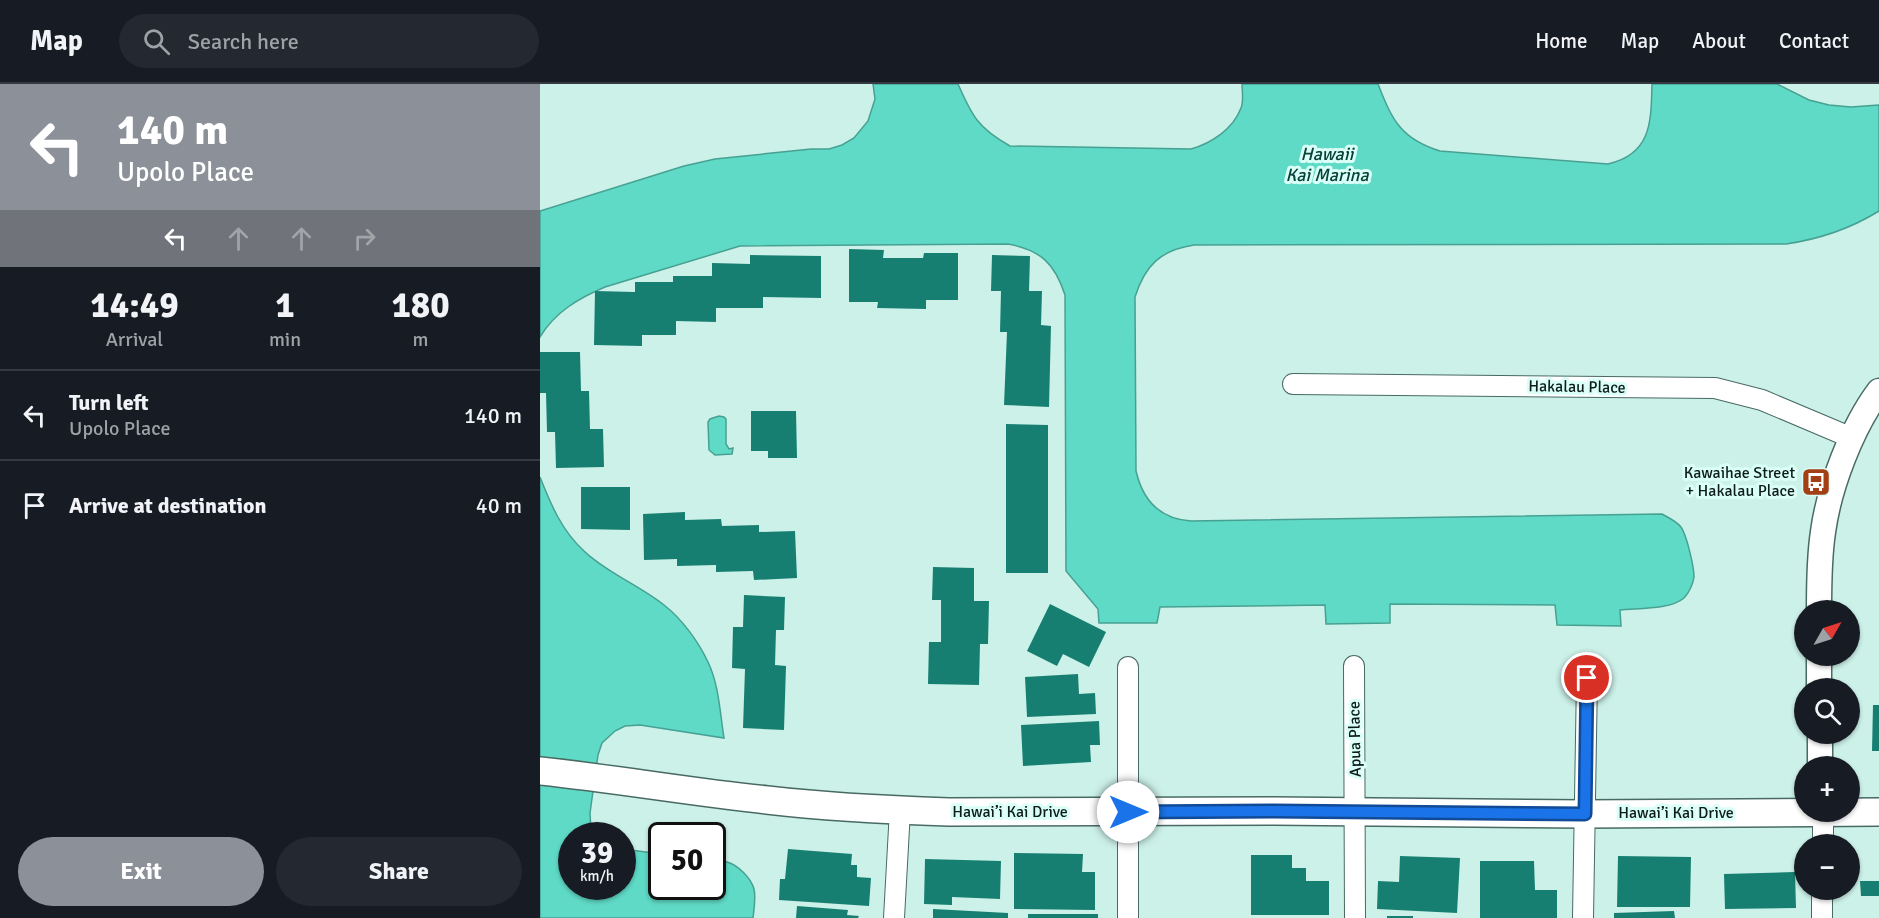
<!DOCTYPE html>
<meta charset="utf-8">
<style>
:root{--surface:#171b24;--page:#242831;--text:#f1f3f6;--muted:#9ea1a6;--line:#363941;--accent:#8c9099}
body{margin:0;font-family:Signika,sans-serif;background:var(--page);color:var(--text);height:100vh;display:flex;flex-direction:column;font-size:22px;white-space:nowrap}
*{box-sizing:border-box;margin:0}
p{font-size:20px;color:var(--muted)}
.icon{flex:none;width:33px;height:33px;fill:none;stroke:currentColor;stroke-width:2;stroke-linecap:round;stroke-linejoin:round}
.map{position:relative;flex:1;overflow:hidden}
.side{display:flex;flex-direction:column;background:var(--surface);width:540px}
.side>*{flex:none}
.top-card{background:#8c9099;color:#fff;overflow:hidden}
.needle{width:39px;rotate:51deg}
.buttons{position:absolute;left:1254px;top:516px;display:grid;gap:12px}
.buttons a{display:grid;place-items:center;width:66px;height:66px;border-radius:50%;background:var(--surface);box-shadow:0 2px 4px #0004;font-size:30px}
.speed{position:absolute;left:18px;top:738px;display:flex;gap:12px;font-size:30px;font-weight:700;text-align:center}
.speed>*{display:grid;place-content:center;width:78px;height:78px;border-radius:50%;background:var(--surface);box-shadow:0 2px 4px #0004;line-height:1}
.speed small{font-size:15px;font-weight:400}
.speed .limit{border:3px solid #111;border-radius:9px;background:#fff;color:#111}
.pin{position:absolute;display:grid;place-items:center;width:51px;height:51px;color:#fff;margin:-26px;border:3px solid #fff;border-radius:50%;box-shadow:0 2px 6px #0007}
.me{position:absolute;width:66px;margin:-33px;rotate:90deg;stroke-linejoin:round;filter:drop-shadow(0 0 4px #0008)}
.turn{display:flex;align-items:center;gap:21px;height:126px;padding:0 18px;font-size:27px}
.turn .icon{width:78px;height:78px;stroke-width:2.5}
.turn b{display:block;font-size:42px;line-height:51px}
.lanes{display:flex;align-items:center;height:57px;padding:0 18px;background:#0003;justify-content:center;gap:30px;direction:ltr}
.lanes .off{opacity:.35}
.eta{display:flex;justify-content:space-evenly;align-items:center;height:102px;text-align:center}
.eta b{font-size:36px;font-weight:700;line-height:42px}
.cta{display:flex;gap:12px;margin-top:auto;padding:12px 18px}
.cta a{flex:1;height:69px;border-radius:36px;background:var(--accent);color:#fff;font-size:24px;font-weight:700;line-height:69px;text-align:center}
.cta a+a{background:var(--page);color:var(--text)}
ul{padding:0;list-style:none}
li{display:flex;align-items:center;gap:18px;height:90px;padding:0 18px;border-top:2px solid var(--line)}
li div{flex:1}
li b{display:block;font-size:22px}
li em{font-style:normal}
header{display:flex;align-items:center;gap:36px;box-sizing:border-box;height:84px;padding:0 30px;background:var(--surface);border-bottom:2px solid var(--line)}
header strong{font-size:28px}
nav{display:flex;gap:33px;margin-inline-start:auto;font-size:21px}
.search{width:420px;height:54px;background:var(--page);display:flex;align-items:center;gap:15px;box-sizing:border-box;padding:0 21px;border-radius:33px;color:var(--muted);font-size:22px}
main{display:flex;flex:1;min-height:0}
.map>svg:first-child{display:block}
.water{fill:#5fdac6;stroke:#47a192;stroke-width:1.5}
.building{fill:#177f71}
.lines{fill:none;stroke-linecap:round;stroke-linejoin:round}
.minor-casing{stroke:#486a63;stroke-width:22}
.tertiary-casing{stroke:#486a63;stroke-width:27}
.secondary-casing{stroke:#486a63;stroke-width:30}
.minor{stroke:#fff;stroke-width:20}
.tertiary{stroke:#fff;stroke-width:24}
.secondary{stroke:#fff;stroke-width:27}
.route-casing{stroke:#114b97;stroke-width:15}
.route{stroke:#1a73e8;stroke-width:10}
.labels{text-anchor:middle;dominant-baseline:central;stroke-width:6;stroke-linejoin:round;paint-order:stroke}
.street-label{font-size:16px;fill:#0e1c1a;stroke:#d9fff7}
.poi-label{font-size:16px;fill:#0e1c1a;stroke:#d9fff7;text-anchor:end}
.water-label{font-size:18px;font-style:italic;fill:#08423a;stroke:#d9fff7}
</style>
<header>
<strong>Map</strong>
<div class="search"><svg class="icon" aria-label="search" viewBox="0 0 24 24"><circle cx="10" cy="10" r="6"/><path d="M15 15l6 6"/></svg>Search here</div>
<nav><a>Home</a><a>Map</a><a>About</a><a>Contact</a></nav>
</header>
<main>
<section class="side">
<div class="top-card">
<div class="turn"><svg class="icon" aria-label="left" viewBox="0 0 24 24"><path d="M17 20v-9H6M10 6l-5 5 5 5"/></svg><div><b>140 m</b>Upolo Place</div></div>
<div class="lanes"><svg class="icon" aria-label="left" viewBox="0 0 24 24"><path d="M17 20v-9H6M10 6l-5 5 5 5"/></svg><svg class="icon off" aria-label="ahead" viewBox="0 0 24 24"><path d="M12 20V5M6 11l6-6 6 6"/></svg><svg class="icon off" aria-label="ahead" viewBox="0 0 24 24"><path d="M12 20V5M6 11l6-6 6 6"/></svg><svg class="icon off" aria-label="right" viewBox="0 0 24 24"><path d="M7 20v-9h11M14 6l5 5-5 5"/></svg></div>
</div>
<div class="eta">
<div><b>14:49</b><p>Arrival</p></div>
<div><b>1</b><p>min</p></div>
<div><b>180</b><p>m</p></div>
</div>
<ul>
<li><svg class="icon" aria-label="left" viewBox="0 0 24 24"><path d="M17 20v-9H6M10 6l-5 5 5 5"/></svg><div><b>Turn left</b><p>Upolo Place</p></div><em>140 m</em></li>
<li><svg class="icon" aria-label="arrive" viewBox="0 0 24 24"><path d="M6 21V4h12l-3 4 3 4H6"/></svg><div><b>Arrive at destination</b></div><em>40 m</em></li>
</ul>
<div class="cta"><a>Exit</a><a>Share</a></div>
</section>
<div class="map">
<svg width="1339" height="834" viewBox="0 0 1339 834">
<rect width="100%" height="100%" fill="#ccf1e9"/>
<!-- water -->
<g class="water">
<path d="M333,0H418C432,32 438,44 470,62L651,65C672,59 693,45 701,24C704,17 702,7 702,0H838C852,36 861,55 900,67L1068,80C1112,70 1111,37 1112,0H1237L1269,16L1289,21L1311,23L1339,21V127C1310,145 1280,155 1246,160L654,161C621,166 605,181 595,213L596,387C603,417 620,435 651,437L1122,430C1129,434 1136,437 1141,443C1147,452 1154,483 1154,493C1153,500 1149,509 1144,514C1130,526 1098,524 1080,526L1081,542L1017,541L1015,521L850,520V539L786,540L785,521L620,523L617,539H559L558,525L526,487L525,211C515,180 501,166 468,160L200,162L65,203C39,214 15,228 0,253V127L144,82L175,75L271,65H289L302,61L314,54L328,37L335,15Z"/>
<path d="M179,332L184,333L186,335V360L189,365L193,364L192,370L175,371L169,366L168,338L170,335Z"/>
<path d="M0,393C11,421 22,447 44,467C67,489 99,501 124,521C142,535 158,557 168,578C179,601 180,629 184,654L100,641L85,642L75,647L62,659L58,671L50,729L51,746L55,751L32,752V802H82L83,765L121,770L122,802H172L173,776C177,776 183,776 187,778C198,781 211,794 214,805C216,814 214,825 213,834H0Z"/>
</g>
<!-- building -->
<g class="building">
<path d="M309,165L344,166L343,174H383L384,169H418V216H386V225L337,224L338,218H309Z"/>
<path d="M210,171L281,172V214L223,213V224H176V238L136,237V251H102V262L54,261L55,207L95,208V198H133V192H172V179L210,180Z"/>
<path d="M452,171L490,172L489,207H502L501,241L511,242L509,323L464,321L467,248H460L461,207H451Z"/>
<path d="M0,268H40L41,307H49L50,345H63L64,383L16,384L15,348H7L6,309H0Z"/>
<path d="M211,327H256L257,374H228V367H211Z"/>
<path d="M466,340L508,341V489H466Z"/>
<path d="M41,403H90V446L41,445Z"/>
<path d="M145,428V436L181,435L182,442L219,441V448L255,447L257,494L214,496L213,487L176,488V481L137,482V475L104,476L103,430Z"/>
<path d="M393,483L434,484V517H449L448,560H440L439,601L388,600L389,558H401V516H392Z"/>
<path d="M204,511L245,513L244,546H236L235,581L246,582L244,646L203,644L205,585L192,584L193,543H203Z"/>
<path d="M510,520L566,548L549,583L523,570L517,582L487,567Z"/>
<path d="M538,590L539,610L555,609L556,630L487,633L485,593Z"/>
<path d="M1333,621H1339V667H1332Z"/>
<path d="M559,637L560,661H550L551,678L483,682L481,641Z"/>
<path d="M248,765L312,770L311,781H317V793L331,794L329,822L239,816L240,795H245Z"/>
<path d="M474,769L543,770L542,788H555V826L474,825Z"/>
<path d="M711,771H752V784H766V797H789V831H711Z"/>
<path d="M860,772L920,774L917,829L837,825L838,797L859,798Z"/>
<path d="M1078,772L1151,773L1150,823H1077Z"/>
<path d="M385,775L461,777L460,815L412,813V821L384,820Z"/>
<path d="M940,777H994L995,806H1017V834H940Z"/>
<path d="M1255,788L1256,824L1185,825L1184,790Z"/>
<path d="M1320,797H1339V812H1321Z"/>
<path d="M257,822L308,826L307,831L319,832L318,834H256Z"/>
<path d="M393,825L468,829V834H393Z"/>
<path d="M1134,827L1135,834H1074V829Z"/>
<rect x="488" y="830" width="70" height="4"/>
<rect x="847" y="832" width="26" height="2"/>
</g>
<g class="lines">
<!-- minor casing -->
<g class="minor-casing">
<g id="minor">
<path d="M753,300L1175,304L1222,316L1312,354"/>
<path d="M814,582L815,834"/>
<path d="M1283,760V728"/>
<path d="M354,834L360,726"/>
<path d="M588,834V583"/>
<path d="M1043,834L1047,594"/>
<path d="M1282,834V806"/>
</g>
</g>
<!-- tertiary casing -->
<g class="tertiary-casing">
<g id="tertiary">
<path d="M1279,526C1279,500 1279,474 1283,448C1289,403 1312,343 1339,307"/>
<path d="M1279,572V604"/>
<path d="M1280,650V682"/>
</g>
</g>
<!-- secondary casing -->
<g class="secondary-casing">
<path id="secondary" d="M0,687C76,695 151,708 227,716C287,723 348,726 409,728L734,727L1045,730L1339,728"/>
</g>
<!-- minor -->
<use href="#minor" class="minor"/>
<!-- tertiary -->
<use href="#tertiary" class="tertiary"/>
<!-- secondary -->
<use href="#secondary" class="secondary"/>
</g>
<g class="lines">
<!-- route casing -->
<g class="route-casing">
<path id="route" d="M588,728L734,727L1045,730L1047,594"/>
</g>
<!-- route -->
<use href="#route" class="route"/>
</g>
<!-- icons -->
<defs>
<g id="bus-square" transform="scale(1.5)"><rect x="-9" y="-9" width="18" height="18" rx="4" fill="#a43e15" stroke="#d9fff7"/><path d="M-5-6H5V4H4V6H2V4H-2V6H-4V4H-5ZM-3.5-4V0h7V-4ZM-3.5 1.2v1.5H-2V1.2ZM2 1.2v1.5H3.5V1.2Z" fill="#fff"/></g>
</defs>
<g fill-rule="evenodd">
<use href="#bus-square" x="1276" y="398"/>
</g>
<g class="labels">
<!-- street labels -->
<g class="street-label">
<text transform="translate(1037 303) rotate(1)">Hakalau Place</text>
<text transform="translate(815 655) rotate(-91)">Apua Place</text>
<text x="470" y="728">Hawai’i Kai Drive</text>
<text x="1136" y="729">Hawai’i Kai Drive</text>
</g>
<!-- poi labels -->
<g class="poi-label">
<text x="1255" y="389">Kawaihae Street<tspan x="1255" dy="18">+ Hakalau Place</tspan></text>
</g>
<!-- water labels -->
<g class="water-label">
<text x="787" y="70">Hawaii<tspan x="787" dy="21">Kai Marina</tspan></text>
</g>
</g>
</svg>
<div class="buttons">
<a><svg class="needle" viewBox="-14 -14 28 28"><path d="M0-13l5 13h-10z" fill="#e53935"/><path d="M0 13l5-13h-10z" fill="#9ea1a6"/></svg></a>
<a><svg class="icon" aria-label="search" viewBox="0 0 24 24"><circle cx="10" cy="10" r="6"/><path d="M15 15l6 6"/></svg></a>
<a>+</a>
<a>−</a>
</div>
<div class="speed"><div>39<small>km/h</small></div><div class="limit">50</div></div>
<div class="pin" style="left:1047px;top:594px;background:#d93025"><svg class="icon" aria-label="arrive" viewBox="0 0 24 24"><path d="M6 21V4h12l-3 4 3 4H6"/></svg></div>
<svg class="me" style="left:588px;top:728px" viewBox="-20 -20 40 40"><circle r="19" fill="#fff"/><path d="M0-13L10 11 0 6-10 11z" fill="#1a73e8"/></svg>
</div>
</main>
